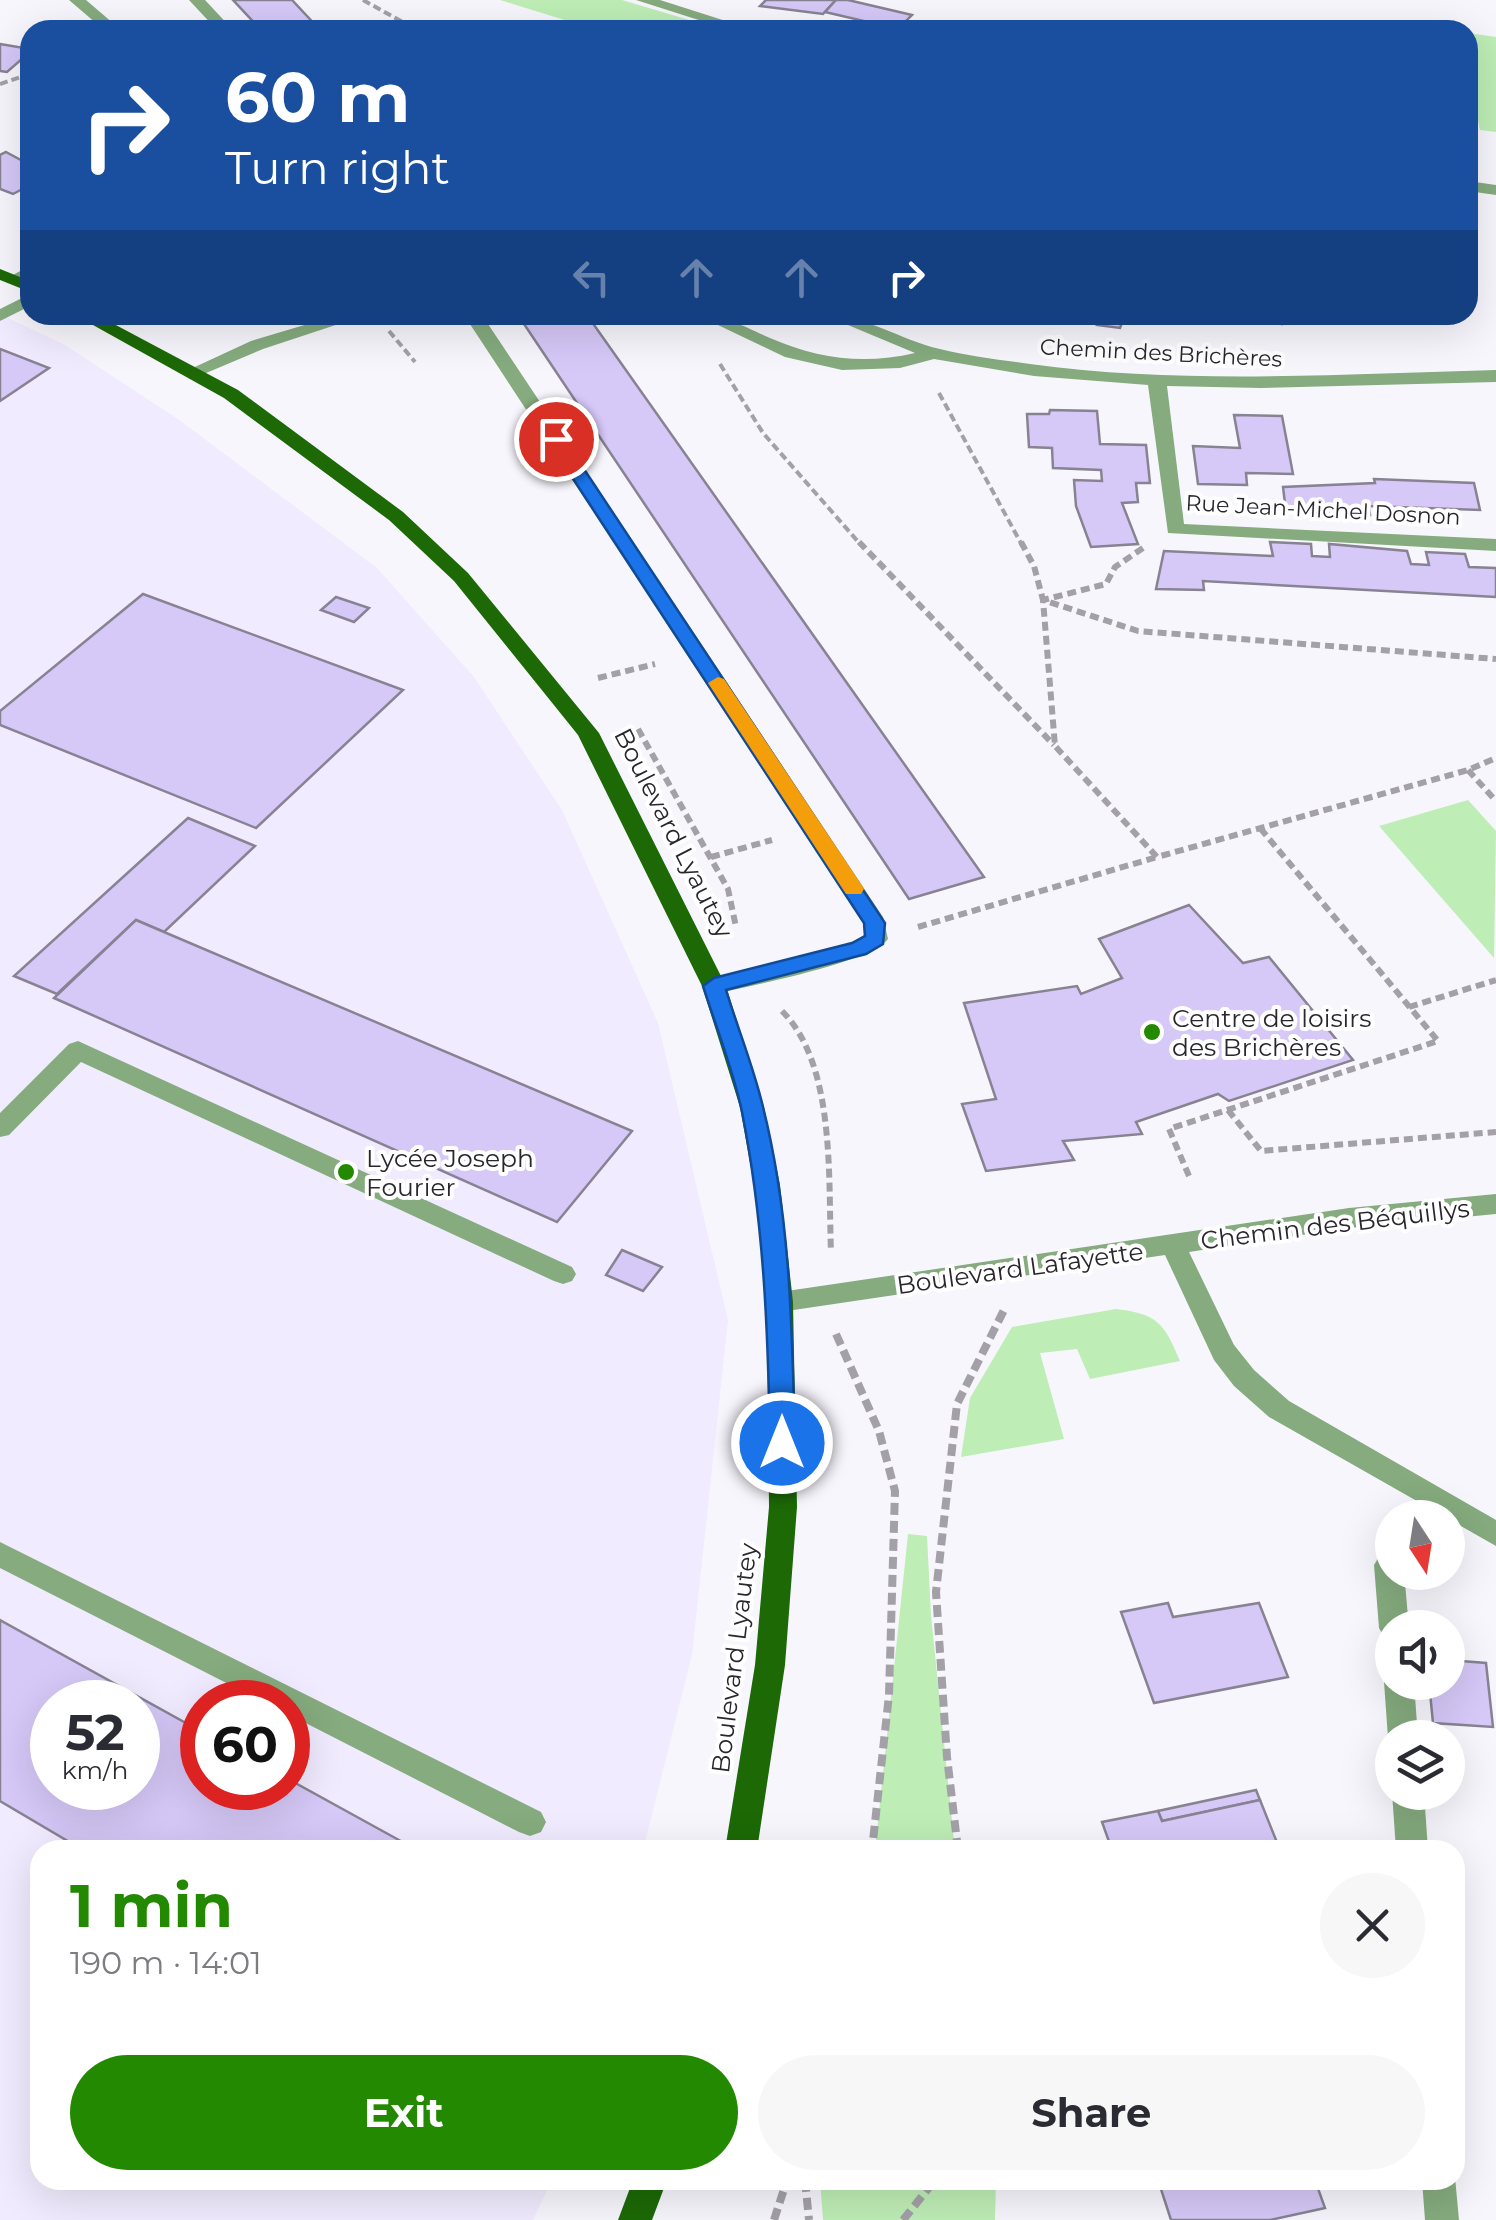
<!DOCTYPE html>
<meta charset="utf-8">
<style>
:root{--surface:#fff;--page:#f7f7f7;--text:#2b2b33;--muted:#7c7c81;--accent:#238900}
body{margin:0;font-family:Montserrat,sans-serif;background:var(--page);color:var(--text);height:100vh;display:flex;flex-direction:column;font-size:38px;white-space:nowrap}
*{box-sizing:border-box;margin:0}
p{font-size:32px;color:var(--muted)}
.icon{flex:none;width:55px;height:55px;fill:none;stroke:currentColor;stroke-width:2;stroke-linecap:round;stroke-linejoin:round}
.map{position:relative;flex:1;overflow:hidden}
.sheet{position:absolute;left:30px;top:1840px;width:1435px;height:350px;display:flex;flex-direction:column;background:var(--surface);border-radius:30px;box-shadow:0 10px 40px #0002}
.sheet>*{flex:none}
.hud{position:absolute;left:20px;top:20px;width:1458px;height:305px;border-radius:30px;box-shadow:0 10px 40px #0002;background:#1a4fa0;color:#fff;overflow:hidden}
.needle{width:65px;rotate:168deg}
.buttons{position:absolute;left:1375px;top:1500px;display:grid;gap:20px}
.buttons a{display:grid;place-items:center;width:90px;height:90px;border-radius:50%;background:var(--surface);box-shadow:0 10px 40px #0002;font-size:50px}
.speed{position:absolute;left:30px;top:1680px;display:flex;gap:20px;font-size:50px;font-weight:700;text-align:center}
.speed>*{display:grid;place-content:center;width:130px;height:130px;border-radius:50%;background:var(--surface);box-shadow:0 10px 40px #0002;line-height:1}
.speed small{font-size:25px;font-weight:400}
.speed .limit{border:15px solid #d22;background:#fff;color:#111}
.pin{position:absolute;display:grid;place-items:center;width:85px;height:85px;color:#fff;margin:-42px;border:5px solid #fff;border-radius:50%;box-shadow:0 2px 10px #0007}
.me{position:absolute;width:110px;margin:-55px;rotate:0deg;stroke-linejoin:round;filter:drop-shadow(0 0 8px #0008)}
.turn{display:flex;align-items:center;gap:35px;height:210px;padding:0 40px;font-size:45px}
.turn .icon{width:130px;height:130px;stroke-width:2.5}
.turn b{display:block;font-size:70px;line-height:85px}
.lanes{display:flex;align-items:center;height:95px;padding:0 40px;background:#0003;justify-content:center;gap:50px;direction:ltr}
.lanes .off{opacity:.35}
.round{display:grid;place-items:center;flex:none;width:105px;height:105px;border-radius:52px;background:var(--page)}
.overview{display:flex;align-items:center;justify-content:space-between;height:170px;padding:0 40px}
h1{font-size:60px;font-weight:700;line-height:75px;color:var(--accent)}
.primary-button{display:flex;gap:20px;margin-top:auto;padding:20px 40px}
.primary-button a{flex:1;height:115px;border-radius:60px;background:var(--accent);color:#fff;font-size:40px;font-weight:700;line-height:115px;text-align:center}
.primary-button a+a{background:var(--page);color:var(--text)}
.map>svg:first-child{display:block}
.built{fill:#f0ebfe;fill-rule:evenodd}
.green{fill:#beedb5}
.building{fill:#d6c8f7;stroke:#878392;stroke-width:2.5;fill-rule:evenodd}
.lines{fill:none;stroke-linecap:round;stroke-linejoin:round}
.path-far2{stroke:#a3a1a7;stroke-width:4;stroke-dasharray:8 4;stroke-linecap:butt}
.path-far1{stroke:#a3a1a7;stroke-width:6;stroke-dasharray:9 5;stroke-linecap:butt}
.path{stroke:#a3a1a7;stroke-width:8;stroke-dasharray:12 6;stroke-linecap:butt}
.minor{fill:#85ab7e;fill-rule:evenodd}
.major{fill:#1c6906;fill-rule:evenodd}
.route{fill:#1a73e8;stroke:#114b97;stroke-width:2.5}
.slow{fill:#f59e0b}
.poi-dot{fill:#238900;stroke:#fff;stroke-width:4}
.labels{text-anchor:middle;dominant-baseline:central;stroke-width:8;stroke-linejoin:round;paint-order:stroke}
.far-street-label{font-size:22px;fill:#29272d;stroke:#fff}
.street-label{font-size:25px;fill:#29272d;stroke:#fff}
.poi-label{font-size:25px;fill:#29272d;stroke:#fff;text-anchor:start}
</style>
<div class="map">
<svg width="1496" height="2220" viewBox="0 0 1496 2220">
<rect width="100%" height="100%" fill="#f8f6fd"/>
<!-- built -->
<path class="built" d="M0,314L65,345L178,419L377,568L474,677L562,810L658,1023L728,1320L692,1655L643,1850H40V2180H552L533,2220H0ZM52,1702H138V1788H52ZM202,1702H288V1788H202Z"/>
<!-- green -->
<g class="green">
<path d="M500,0H622L723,30H597Z"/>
<path d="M1468,33L1496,37V132L1480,130L1468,74Z"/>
<path d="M1468,800L1496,831L1494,958L1379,826Z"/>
<path d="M1116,1309C1158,1314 1164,1323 1180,1361L1090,1379L1077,1349L1040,1353L1064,1439L961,1457L970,1398L1012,1327Z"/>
<path d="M908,1534L927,1536L931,1615L955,1850H875Z"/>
<path d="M820,2180H996L995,2220H823Z"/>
</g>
<!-- building -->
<g class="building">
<path d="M233,0H292L320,30H261Z"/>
<path d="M766,0H836L823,14L760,6Z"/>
<path d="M836,0H848L912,15L898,29L825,12Z"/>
<path d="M0,44L30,49V52L7,72L0,71Z"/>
<path d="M6,152L30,165V185L13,194L0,189V155Z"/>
<path d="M518,315H587L984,877L909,899Z"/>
<path d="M1101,315H1125L1120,328L1097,325Z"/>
<path d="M1226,315H1285L1282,324Z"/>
<path d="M0,349L49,368L0,401Z"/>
<path d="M1050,410L1097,411L1100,444L1146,445L1150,483H1136L1138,502L1122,503L1138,544L1091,547L1076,506L1074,480L1102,481L1101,470L1053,468L1052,448L1029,447L1027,414H1049Z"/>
<path d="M1234,415L1282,416L1293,474L1246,473L1247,485L1198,484L1193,446L1240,448Z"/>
<path d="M1374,479L1474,483L1480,510L1369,506L1370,515L1286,512L1283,487L1375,483Z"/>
<path d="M1270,542L1311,544L1312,556L1330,557L1329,544L1407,551L1411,564L1429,565L1426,552L1465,554L1469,567L1496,568V597L1203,581L1204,590L1156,589L1164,551L1273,556Z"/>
<path d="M143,594L403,690L256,828L0,725V711Z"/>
<path d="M336,597L369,608L354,622L321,610Z"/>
<path d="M188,818L255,846L164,932L136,920L57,994L14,976Z"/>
<path d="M1189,905L1243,963L1269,957L1353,1060L1229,1101L1218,1094L1136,1122L1142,1134L1063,1141L1074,1160L986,1171L962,1104L996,1099L964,1003L1077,986L1081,994L1122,978L1099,939Z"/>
<path d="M136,920L164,932L632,1131L557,1222L54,998Z"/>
<path d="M622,1250L662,1267L643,1291L606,1275Z"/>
<path d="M1168,1603L1173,1617L1259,1603L1288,1677L1154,1703L1121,1612Z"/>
<path d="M0,1620L202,1732V1788H288V1779L417,1850H83L0,1801ZM52,1702H138V1788H52Z"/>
<path d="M1448,1660L1486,1663L1493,1727L1433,1723L1429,1682H1448Z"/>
<path d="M1256,1790L1260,1800L1162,1821L1158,1811Z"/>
<path d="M1260,1800L1280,1850H1112L1102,1822L1158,1811L1162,1821Z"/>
<path d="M1158,2180H1315L1325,2208L1270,2220H1171Z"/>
</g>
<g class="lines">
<!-- path-far2 -->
<g class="path-far2">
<path d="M363,0L417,30"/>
<path d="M0,84L30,74"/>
<path d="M389,331L415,362"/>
<path d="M720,364L763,433L861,545"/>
<path d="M939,393L1022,545"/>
</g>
<!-- path-far1 -->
<g class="path-far1">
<path d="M859,542L1054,745"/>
<path d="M1021,542L1034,566L1043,600L1138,631L1496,659"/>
<path d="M1143,548L1115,567L1106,584L1043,600L1055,746L1157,857L1468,770L1496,758"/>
<path d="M598,678L655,664"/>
<path d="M638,729L728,889L736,927"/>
<path d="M1468,770L1496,801"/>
<path d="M711,857L772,840"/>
<path d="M918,927L1157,857"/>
<path d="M1409,1007L1496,980"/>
<path d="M782,1011C836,1065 828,1179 831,1252"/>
<path d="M1228,1110L1261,1151L1496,1132"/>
<path d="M1189,1176L1169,1129L1438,1041L1260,828"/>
</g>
<!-- path -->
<g class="path">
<path d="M836,1334L879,1431L895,1491L889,1695L872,1850"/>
<path d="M958,1850L947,1757L936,1592L957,1404L1004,1310"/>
<path d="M805,2180L809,2220"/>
<path d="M774,2220L787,2180"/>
<path d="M903,2220L935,2180"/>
</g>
<!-- minor -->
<g class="minor">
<path d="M69,0H86L121,30H104Z"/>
<path d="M189,0H205L233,30H217Z"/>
<path d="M636,0H660L754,30H730Z"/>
<path d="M1468,181L1496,185V195L1468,191Z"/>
<path d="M30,266V278L14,284L5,279Z"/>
<path d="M30,294V306L0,321V309Z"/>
<path d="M338,315H366L263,349L199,376H187L184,372L251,341Z"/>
<path d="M464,315H482L883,917L888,939C870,963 748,986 714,994L706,992L702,986L706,980L851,943L864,935L863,923Z"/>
<path d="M697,315C725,315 745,327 770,338C818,359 864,365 915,353L824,315C867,315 900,340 940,349C969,356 1001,360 1030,364C1184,385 1342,374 1496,370V382L1261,388L1167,386L1184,524L1496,539V551L1168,533L1148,385L1034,376L934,359L900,368L842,370L785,357Z"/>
<path d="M78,1041L572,1267L576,1274L572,1281L563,1284L554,1281L81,1062L9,1135L0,1137V1113L69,1044Z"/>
<path d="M1496,1194V1214L1349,1228L1189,1252L1234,1345L1254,1370L1289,1401L1496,1520V1546L1269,1417L1234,1386L1214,1360L1165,1255L780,1312L771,1309L767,1302L771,1295L780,1292L1349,1208Z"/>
<path d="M0,1542L541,1812L546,1822L541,1832L530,1836L519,1832L288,1714V1702H264L0,1568Z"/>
<path d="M1392,1549V1572H1404L1409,1628H1392V1640L1384,1637L1379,1628L1374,1565L1382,1552Z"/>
<path d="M1392,1671V1682H1414L1418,1738H1392V1748L1388,1738L1384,1682Z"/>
<path d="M1392,1792H1424L1428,1850H1396Z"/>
<path d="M1455,2177L1459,2220H1425L1422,2180H1455Z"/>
</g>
<!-- major -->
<g class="major">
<path d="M0,269L30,281V292L0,280Z"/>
<path d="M75,315H97L238,390L403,512L468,573L599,733L726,986L764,1107L780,1185L793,1302L797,1507L785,1665L757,1850H725L755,1665L769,1507L767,1302L754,1185L740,1107L702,986L578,735L454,581L389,520L224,398Z"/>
<path d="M633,2180H667L652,2220H618Z"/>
</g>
</g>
<!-- route -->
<path class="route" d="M556,434L564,439L885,923L883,944L866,954L726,990C738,1029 754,1068 763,1107C791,1218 792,1330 795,1443L792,1450L782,1453L773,1450L770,1443C768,1331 764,1222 742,1112C733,1069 716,1027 703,986L714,978L852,943L865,936L864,923L547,439Z"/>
<!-- slow -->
<path class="slow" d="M718,677L724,679L861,884L864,889L861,894H846L708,683Z"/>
<!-- markers -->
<g class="poi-dot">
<circle cx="1152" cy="1032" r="10"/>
<circle cx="346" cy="1172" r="10"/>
</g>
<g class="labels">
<!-- far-street labels -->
<g class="far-street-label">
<text transform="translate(1161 353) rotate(3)">Chemin des Brichères</text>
<text transform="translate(1323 510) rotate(3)">Rue Jean-Michel Dosnon</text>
</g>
<!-- street labels -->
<g class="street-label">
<text transform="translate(674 833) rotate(63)">Boulevard Lyautey</text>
<text transform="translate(1335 1224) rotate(-7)">Chemin des Béquillys</text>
<text transform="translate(1020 1268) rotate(-8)">Boulevard Lafayette</text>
<text transform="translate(734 1658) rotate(-83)">Boulevard Lyautey</text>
</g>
<!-- poi labels -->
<g class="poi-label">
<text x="1172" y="1018">Centre de loisirs<tspan x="1172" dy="29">des Brichères</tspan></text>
<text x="366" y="1158">Lycée Joseph<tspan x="366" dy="29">Fourier</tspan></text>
</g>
</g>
</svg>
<div class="buttons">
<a><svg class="needle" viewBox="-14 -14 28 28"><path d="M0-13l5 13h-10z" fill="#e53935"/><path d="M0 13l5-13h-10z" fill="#7c7c81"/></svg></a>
<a><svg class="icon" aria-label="sound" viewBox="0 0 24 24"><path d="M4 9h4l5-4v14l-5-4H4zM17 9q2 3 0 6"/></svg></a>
<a><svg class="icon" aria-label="layers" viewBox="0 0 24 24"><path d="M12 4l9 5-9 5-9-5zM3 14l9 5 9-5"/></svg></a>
</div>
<div class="speed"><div>52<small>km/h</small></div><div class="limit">60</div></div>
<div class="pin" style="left:556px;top:439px;background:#d93025"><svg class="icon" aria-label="arrive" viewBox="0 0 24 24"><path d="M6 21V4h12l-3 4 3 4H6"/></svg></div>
<svg class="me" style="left:782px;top:1443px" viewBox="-20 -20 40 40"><circle r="17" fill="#1a73e8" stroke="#fff" stroke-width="3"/><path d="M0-11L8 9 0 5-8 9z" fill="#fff"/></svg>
<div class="hud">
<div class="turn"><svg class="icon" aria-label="right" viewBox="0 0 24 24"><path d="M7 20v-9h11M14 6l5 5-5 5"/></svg><div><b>60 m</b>Turn right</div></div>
<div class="lanes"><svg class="icon off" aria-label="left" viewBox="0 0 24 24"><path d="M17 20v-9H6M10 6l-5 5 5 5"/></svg><svg class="icon off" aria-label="ahead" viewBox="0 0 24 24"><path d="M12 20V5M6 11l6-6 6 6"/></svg><svg class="icon off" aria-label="ahead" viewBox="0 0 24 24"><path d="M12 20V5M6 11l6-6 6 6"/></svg><svg class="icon" aria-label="right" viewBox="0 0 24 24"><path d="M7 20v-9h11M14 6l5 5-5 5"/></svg></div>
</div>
<section class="sheet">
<div class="overview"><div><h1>1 min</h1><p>190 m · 14:01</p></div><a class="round"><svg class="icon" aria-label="close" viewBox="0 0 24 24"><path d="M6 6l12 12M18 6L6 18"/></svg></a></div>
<div class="primary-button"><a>Exit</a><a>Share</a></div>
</section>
</div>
